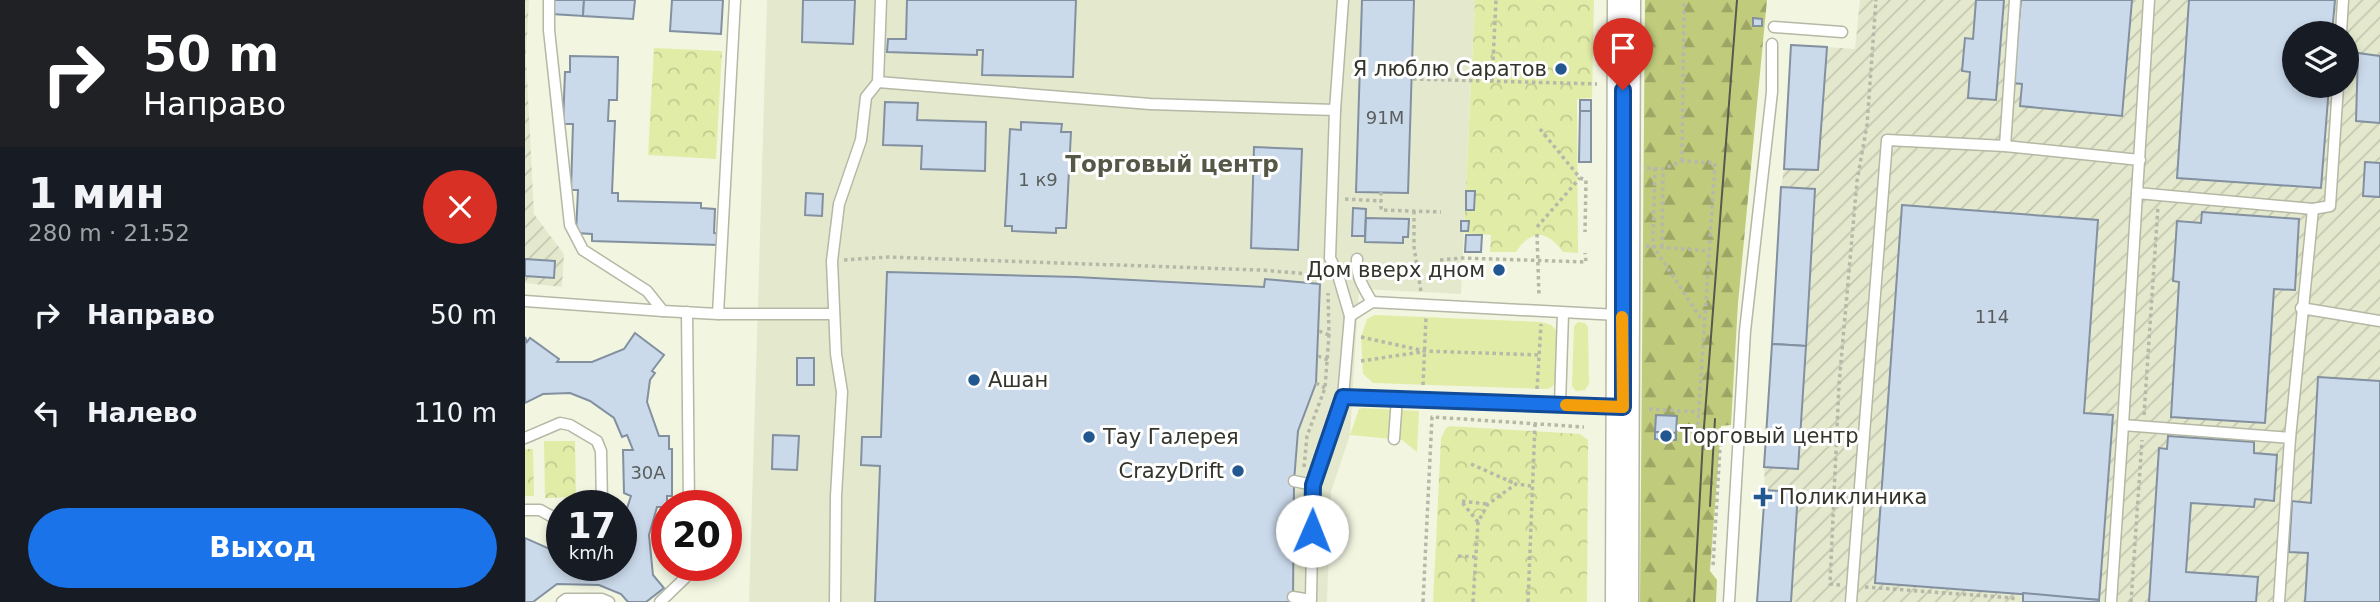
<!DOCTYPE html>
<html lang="ru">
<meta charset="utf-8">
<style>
:root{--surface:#171b24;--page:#242831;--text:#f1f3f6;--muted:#9ea1a6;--accent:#1a73e8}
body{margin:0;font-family:"DejaVu Sans",sans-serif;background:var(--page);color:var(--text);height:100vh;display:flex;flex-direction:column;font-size:26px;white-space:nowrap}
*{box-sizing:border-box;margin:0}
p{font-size:23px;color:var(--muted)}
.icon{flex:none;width:38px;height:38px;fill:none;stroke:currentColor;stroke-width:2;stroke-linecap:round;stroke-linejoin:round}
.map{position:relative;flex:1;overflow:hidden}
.panel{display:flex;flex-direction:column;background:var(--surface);width:525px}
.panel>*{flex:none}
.guide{background:#202124;color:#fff;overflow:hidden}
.tools{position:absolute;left:1757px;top:21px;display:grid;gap:14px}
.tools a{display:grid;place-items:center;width:77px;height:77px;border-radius:50%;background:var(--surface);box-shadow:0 4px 10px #0003;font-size:35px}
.speed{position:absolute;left:21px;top:490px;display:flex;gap:14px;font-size:35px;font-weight:700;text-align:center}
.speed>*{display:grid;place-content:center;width:91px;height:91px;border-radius:50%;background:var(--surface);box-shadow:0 4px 10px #0003;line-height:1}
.speed small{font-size:18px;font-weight:400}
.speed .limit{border:10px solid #d22;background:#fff;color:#111}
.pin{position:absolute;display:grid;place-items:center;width:60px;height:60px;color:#fff;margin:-72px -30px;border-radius:50% 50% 50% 0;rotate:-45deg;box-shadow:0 0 7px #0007}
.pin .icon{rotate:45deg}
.me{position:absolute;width:77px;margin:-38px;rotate:1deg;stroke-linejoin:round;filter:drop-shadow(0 0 5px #0008)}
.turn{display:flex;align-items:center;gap:24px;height:147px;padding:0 28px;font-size:32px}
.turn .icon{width:91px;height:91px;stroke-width:2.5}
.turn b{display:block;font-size:49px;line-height:60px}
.round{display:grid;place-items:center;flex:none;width:74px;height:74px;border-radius:37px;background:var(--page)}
.headline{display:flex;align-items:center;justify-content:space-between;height:119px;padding:0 28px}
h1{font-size:42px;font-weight:800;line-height:52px}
.cta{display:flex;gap:14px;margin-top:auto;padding:14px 28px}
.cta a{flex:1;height:80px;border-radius:42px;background:var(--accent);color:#fff;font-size:28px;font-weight:800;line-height:80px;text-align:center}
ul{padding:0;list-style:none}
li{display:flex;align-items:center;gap:21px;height:98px;padding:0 28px}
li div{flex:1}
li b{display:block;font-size:26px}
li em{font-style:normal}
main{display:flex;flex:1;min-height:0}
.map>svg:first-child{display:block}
.built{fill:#e4e9ce}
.industrial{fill:url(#industrial-furrows);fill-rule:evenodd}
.green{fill:#e1eca7}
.forest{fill:url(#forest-firs)}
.park{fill:url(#park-crowns)}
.building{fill:#cbdaeb;stroke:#8290a0;stroke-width:2}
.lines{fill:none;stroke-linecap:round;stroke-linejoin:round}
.lane-casing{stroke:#b4b8a4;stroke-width:13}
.primary-casing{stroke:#b4b8a4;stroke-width:35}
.path{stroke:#b6b9a8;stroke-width:3.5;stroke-dasharray:3.5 3.5;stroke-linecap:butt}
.lane{stroke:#fff;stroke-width:10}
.primary{stroke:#fff;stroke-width:32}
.tram{stroke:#57594e;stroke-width:2}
.route-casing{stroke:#114b97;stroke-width:18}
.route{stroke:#1a73e8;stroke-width:12}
.slow{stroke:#f59e0b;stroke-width:12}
.poi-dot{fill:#22578f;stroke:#fff;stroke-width:2.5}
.labels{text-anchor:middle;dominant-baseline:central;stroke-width:6;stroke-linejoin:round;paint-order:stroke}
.number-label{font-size:18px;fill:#595e5c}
.poi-label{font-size:21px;fill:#33342c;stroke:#fff;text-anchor:start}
.neighbourhood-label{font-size:23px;font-weight:bold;fill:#555846;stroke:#fff}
</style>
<main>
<section class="panel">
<div class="guide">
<div class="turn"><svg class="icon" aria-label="right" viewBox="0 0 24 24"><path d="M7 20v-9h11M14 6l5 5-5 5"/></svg><div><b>50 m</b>Направо</div></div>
</div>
<div class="headline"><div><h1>1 мин</h1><p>280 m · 21:52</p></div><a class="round" style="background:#d93025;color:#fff"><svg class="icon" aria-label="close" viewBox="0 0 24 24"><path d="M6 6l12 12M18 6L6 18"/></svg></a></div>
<ul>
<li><svg class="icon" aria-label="right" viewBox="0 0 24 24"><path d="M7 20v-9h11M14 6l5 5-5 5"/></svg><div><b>Направо</b></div><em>50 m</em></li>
<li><svg class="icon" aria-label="left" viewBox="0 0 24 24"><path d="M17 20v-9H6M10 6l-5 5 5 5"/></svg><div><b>Налево</b></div><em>110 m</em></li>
</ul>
<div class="cta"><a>Выход</a></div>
</section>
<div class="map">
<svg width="1855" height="602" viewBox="0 0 1855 602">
<defs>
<pattern id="industrial-furrows" width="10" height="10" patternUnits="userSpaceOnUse" patternTransform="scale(1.75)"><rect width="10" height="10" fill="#e4e9ce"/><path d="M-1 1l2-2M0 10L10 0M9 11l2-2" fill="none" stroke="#c4c8b1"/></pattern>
<pattern id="forest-firs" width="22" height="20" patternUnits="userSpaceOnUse" patternTransform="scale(1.75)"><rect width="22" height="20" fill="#c0cc7b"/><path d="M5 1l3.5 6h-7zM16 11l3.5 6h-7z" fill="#9da665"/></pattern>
<pattern id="park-crowns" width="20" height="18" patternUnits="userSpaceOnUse" patternTransform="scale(1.75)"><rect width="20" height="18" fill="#e1eca7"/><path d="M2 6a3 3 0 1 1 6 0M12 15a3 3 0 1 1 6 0" fill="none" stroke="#c2cb90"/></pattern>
</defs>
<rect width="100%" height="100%" fill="#f2f6e1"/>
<!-- built -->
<path class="built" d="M242,0H950L936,294L834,289L825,435L806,492L802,602H224Z"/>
<!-- industrial -->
<g class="industrial">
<path d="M0,0H4L1,57L9,214L39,254L37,287L0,283Z"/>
<path d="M1335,0H1855V602H1266L1273,492L1240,490L1239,467L1273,468L1290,189L1256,187L1259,169L1293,170L1302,47L1330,49ZM1769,33H1822V86H1769Z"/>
</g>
<!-- green -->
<g class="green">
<path d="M850,315L1016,322L1026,325L1032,331V380L1027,387L1022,389L848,383L838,374L836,337L842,319Z"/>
<path d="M1053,322L1060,323L1063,327L1064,384L1060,390L1051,391L1047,386L1049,326Z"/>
<path d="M838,408L894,411L892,452L877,440L825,435L834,409Z"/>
</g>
<!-- forest -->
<path class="forest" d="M1120,0H1242L1213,303L1206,425L1196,426L1185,571L1192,580L1191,602H1115Z"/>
<!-- park -->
<g class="park">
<path d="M950,0H1069L1067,98L1052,99L1053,253L1038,252C1022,230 1006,229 991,252H965L966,235L939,233Z"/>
<path d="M129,48L197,51L191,159L123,155Z"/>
<path d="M925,426L1055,434L1063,440L1062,602H908L916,438L921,428Z"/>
<path d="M19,441H50L51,497L20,498Z"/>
<path d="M0,449H8L9,496H0Z"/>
</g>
<!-- building -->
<g class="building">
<path d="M28,0H59L58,16L27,14Z"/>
<path d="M59,0H110L108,19L58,16Z"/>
<path d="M147,0H198L196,34L145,31Z"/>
<path d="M278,0H330L328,44L277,42Z"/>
<path d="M382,0H551L548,77L457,75L458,50H452V55L362,52L363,39H381Z"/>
<path d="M837,0H889L883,193L831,192Z"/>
<path d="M1451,0H1479L1471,100L1443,98L1445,72L1437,71L1440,38L1448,39Z"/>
<path d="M1496,0H1607L1597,116L1495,106L1497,84L1488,83Z"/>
<path d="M1664,0H1810L1807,33H1769V86H1804L1796,188L1652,178Z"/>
<path d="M1228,18L1237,19V26H1228Z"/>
<path d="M1266,45L1302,47L1293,170L1259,169Z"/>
<path d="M1833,53L1855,56V123L1831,121Z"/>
<path d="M45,56L93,57L92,100H84L83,121H90L87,193H93V201L176,203V208L190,209L189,233L195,234L194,245L67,241V234L51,233L53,190H46L48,124H38L40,72H45Z"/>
<rect x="1055" y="100" width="11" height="11"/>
<path d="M360,102L393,103L392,120L461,122L460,171L396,169L397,146L358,145Z"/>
<path d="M1055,111H1066V162H1054Z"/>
<path d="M496,122L537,124L536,132H546L541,228H531V233L487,231V226H480L485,129L496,130Z"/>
<path d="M729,147L777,149L773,250L726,248Z"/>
<path d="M1840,162L1855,163V197L1838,196Z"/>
<path d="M1256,187L1290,189L1281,346L1247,344Z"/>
<path d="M941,191H950L949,210H941Z"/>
<path d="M281,193L298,194L297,216L280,215Z"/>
<path d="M1377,205L1573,220L1559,413L1588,415L1574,600L1350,583Z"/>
<path d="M828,208L841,209L840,236H827Z"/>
<path d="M1677,212L1774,219L1770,290L1749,289L1740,423L1646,417L1654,282L1648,281L1652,221L1676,223Z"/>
<path d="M841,218L884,219L883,237H878V243L840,242Z"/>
<path d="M936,221H944L943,231H936Z"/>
<path d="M941,235H957L956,252H940Z"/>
<path d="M0,259L30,261L29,278L0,276Z"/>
<rect x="819" y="269" width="7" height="7"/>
<path d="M362,272L551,277L739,287L740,279L795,284L791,383L773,431L769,481L768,602H350L355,466L336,465L337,437H356Z"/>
<path d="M110,333L139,355L127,371L130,373L125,380L122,402L134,436H144V449H147V496H142V507H132L124,535L128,575L139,588L121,602H103L96,594L74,585L32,584L8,602H0V538L27,550H37V565H96V509L101,511L106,496L99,493L98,450H108L102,435L97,437L89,418L65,401L45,393L18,394L0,403V337L2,342L5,338L34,359L32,362H67L99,349Z"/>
<path d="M1247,344L1281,346L1273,469L1239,467Z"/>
<rect x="272" y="358" width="17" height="27"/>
<path d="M1793,377L1855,381V602H1780L1783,553L1764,552L1767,501L1786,503Z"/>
<path d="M1131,415L1152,416L1151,433L1130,432Z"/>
<path d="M1130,432L1151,433V440L1130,439Z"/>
<path d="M248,435L274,436L272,470L247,469Z"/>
<path d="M1643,436L1729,442V453L1752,455L1749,501L1730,499L1729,507L1666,503L1661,572L1733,577L1731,602H1624L1634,448L1642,449Z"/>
<path d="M1240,490L1273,492L1266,602H1232Z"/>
<path d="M1498,593L1574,600V602H1498Z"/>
</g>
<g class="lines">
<!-- lane casing -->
<g class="lane-casing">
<g id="lane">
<path d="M24,0V30L45,225L58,250L122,291L138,311L193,314H309"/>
<path d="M1624,0L1612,193L1788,209L1805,206L1813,86"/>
<path d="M1249,27L1317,32"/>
<path d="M1816,33L1818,0"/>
<path d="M353,82L356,0"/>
<path d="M1480,146L1490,0"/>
<path d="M1612,193L1598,425L1765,438"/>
<path d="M832,259C831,276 838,287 847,302"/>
<path d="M0,301L138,311"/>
<path d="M1776,308L1855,321"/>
<path d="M162,312L164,506"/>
<path d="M193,314L210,0"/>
<path d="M825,316L847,302L1093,315"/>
<path d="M818,397L1094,407"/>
<path d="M1035,404L1038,313"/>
<path d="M0,438L35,423L45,425L72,441L76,451L77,506"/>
<path d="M869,439L872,398"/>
<path d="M769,481L788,485"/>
<path d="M0,510H15L37,522"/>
<path d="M768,597L786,600L788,485L818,397L825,316L813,275L805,258L810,110"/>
<path d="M37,602L41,599H77L84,602"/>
<path d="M135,602L160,578L165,565"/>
<path d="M310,602L311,496L317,392L311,354L307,261L314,204L336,140L341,97L353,82L625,104L810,110L818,0"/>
<path d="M1204,602L1220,331L1247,92V44"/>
<path d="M1326,602L1362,140L1480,146L1615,160"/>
<path d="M1586,602L1598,425"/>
<path d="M1754,602L1765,438L1788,209"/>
</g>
</g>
<!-- primary casing -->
<g class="primary-casing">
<path id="primary" d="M1097,602L1099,0"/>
</g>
<!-- path -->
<g class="path">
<path d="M888,79L1072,84"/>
<path d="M967,81L971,0"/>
<path d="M1015,129L1055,178L1061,180L1060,232"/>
<path d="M1157,161L1159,0"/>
<path d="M1122,168L1138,169L1157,161L1190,163L1172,438"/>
<path d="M1130,168L1128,246L1177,320"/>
<path d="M856,192V210L916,212"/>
<path d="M820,199L856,201"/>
<path d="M889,211V247L896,292"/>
<path d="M1012,227L1055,178"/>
<path d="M1012,234L1014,297"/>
<path d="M1121,246L1184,251"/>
<path d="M1137,247L1138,169"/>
<path d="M319,260L363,257L735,270L797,275"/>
<path d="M915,260L937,258L1061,262L1060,253"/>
<path d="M794,331L804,335"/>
<path d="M836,337L900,351L1014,355"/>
<path d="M793,356L803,360"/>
<path d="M836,361L896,352"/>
<path d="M791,383L800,388"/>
<path d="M898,385L901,318"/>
<path d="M1012,389L1016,324"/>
<path d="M1124,409L1174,412"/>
<path d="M1619,415L1633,206"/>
<path d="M1173,428L1196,431L1188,566"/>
<path d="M946,464L991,484"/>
<path d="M779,467L782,436L800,388L804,335L803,293"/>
<path d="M953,522L936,501L962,504"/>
<path d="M933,556L951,557"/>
<path d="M1315,585L1305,584L1314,384L1332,181L1342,125L1351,0"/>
<path d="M1340,587L1488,598L1487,602"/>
<path d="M898,602L907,417L1059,427"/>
<path d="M948,602L953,522L963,504L991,484L1006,486"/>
<path d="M1003,602L1010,424"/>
<path d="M1606,602L1617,440"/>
</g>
<!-- lane -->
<use href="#lane" class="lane"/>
<!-- primary -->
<use href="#primary" class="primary"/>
<!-- tram -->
<g class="tram">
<path d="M1185,506L1190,419"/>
<path d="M1169,602L1178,440L1212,0"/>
</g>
</g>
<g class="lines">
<!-- route casing -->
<g class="route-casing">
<path id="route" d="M787,531L788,485L818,397L1098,407V90"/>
</g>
<!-- route -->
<use href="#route" class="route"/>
<!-- slow -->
<path class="slow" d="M1041,405L1098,407L1097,317"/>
</g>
<!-- markers -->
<g class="poi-dot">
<circle cx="1036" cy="69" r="7"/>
<circle cx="974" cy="270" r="7"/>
<circle cx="449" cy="380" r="7"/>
<circle cx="1141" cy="436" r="7"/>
<circle cx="564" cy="437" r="7"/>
<circle cx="713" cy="471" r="7"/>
<path d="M1234.5 486.5h7v7h7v7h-7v7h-7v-7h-7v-7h7z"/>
</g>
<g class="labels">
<!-- number labels -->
<g class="number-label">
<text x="860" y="117">91М</text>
<text x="513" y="179">1 к9</text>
<text x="1467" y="316">114</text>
<text x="123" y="472">30А</text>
</g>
<!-- poi labels -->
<g class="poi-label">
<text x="1022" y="69" text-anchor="end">Я люблю Саратов</text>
<text x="960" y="270" text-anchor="end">Дом вверх дном</text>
<text x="463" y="380">Ашан</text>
<text x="1155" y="436">Торговый центр</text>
<text x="578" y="437">Тау Галерея</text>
<text x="699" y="471" text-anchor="end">CrazyDrift</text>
<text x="1254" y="497">Поликлиника</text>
</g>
<!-- neighbourhood labels -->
<g class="neighbourhood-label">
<text x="647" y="164">Торговый центр</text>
</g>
</g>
</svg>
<div class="tools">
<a><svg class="icon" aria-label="layers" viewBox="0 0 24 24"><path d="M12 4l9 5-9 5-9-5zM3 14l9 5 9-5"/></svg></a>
</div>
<div class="speed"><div>17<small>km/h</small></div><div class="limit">20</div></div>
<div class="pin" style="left:1098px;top:90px;background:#d93025"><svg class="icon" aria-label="arrive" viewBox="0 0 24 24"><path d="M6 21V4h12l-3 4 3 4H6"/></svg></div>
<svg class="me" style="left:787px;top:531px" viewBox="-20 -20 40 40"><circle r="19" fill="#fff"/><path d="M0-13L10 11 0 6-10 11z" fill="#1a73e8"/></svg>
</div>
</main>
